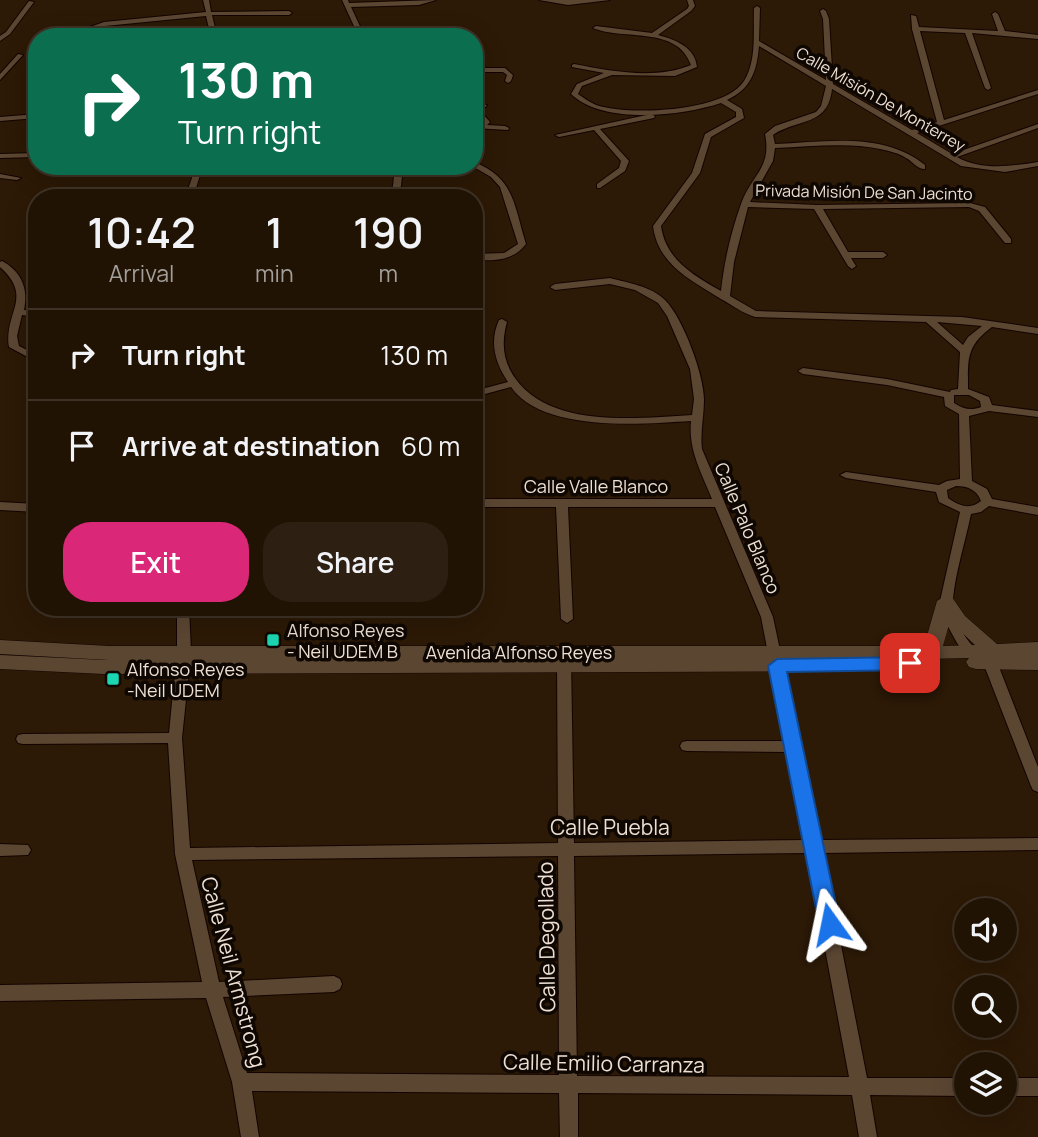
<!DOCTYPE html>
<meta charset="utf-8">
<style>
:root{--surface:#211304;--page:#2d2013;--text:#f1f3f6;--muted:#a29e9a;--line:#3e3226;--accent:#db2777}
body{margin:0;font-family:Manrope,sans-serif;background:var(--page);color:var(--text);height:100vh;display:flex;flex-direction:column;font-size:26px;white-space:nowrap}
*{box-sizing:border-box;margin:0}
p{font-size:23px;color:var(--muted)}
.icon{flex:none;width:38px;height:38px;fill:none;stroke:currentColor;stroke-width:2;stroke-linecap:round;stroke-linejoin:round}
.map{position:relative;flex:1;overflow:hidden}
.panel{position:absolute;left:28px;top:189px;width:455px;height:427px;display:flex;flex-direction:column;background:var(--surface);border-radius:28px;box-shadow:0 7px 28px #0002,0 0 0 2px var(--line)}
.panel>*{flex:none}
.banner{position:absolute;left:28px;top:28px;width:455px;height:147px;border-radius:28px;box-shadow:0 7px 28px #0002,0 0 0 2px var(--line);background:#0b6e4f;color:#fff;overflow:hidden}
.tools{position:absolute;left:954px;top:898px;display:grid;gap:14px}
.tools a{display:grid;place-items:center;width:63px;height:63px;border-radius:50%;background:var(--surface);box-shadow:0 7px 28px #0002,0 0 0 2px var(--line);font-size:35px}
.pin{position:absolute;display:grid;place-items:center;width:60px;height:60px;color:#fff;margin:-30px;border-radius:14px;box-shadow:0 4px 10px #0006}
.me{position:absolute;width:77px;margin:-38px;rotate:348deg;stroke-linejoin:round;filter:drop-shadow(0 0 5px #0008)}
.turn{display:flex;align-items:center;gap:24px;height:147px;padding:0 35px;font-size:32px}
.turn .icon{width:91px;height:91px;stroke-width:2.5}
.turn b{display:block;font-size:49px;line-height:60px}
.eta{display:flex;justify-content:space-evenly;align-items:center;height:119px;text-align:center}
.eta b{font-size:42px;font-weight:600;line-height:49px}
.button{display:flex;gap:14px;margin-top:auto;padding:14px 35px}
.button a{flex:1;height:80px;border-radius:28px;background:var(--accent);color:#fff;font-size:28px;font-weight:600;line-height:80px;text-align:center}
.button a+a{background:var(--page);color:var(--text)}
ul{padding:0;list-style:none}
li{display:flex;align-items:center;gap:21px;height:91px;padding:0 35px;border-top:2px solid var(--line)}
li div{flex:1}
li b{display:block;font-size:26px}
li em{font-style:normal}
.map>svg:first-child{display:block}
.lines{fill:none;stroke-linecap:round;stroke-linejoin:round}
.street-casing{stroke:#140400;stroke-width:2}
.secondary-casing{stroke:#140400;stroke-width:1}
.street{fill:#5b4632;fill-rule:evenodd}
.secondary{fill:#5b4632;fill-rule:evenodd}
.route{fill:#1a73e8;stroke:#114b97;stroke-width:2}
.poi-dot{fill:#1cd5b1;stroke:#0e0702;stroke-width:2.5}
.labels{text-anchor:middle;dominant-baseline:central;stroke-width:7;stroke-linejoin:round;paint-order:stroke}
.far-street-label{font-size:16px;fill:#eddfd3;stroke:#0e0702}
.street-label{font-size:18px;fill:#eddfd3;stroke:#0e0702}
.poi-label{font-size:18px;fill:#eddfd3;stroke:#0e0702;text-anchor:start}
.near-street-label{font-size:21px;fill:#eddfd3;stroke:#0e0702}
</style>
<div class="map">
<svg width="1038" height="1137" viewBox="0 0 1038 1137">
<rect width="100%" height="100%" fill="#2c1906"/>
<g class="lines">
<!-- street casing -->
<g class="street-casing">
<g id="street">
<path d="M203,0H209L211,12L289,11L292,13L289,15H212L217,37H211L206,16L105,26L95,29L94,37H88L90,27L104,22L206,12Z"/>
<path d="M342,0H348L349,3L436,0L419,5L351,7L365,37H359Z"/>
<path d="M539,0H610L568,5Z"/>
<path d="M687,0H693L695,6L691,11L658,35C676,40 695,47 697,67L675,76L612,75L582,86L578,94C584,98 589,102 596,105C627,116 725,112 744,81C757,60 753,31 754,8L757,6L760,8L759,41L826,80L823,19L820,11L823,9L826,11L829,19L833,84L912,130L937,122L912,29L911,15L916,16L919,27L998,31L992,14L995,12L998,14L1005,31L1038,35V39L972,33L991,88L988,90L985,88L965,33L920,31L944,120L1038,90V94L917,133L952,154L1038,124V128L957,157C982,171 1012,166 1038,162V166L1005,172L961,166L832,89C828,127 798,118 773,135L775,144C825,142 883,131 925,165V169C916,169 914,162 906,158C899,153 889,151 880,149C846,142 810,147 775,148L773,161L750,202L817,205L970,203L985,207L1011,239V243H1005L979,211L969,207L823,209L848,252H883L887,255L883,258H851L856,266L852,269L848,266L814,209L748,207L734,262L730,296L756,311L962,317L1038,328V334L992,327C966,346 968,359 968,389L989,397L992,405L1038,411V417L989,411L969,416L972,481L987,489L992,499L1038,507V515L989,506L981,512L971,514C966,539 955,574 953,599C952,614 963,637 974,647C981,654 991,655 997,662L1038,767V792L1033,790L1031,786L984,665L965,654L957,643L945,621L940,601L960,512L939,502L936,492L846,478L840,475L846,472L939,485L947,481L960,479L959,414L945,406L944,397L887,385L803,374L798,371L803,368L887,379L950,392L951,390L958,389L960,352L926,322L755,317C742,313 732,305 721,299C691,280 658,265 653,226L692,173L705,134L736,117V112L721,103C682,116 603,125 571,94L577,84L604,73L572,67V65L574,64C611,71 655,80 691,65C677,25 623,41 593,28L596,26L652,33L687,9L689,6ZM759,46L826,86L821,106L816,112L775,126L765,134C772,169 751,175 741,204C731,232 724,262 721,291C693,275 666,260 661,226L700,173L711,137L744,118L742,109L727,100C751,89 757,71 759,46ZM937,322L982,326L968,337L963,345ZM954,395H969L980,401L981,407C971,411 963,409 954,403ZM956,486C968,486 977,490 981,501C970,510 959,506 948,498L947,490Z"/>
<path d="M29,1L34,2L10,34L0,41V36L6,32Z"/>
<path d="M18,54L23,55L0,80V74Z"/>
<path d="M474,68H505L513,75L511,81L508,83L505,81L507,75L503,72H474Z"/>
<path d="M481,104L487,105L481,112L490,122L487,125L505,126L509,128L508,130L474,128V124L482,122L474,113Z"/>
<path d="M37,114V118L0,121V117Z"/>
<path d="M651,114L655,116L654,118L600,129L629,161L625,171L600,188H597V184L619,168L621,161L594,130L559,137L555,135Z"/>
<path d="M37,153V157L0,158V154Z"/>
<path d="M474,162C515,178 514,206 526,244C513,261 494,261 474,260V254L504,253L518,244L500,187L491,177L472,166H474Z"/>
<path d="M181,166L198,168L211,166L201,172L193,198H185L194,172Z"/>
<path d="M395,166H403L401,186L395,198H387L393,186Z"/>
<path d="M0,174L21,178L17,180L0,178Z"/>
<path d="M116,189L123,191L120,198H112Z"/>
<path d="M2,261C21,271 29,289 24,310L37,311V317L22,315L17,336L19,346L37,355V362L9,347C4,311 34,298 0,267V262Z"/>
<path d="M610,278C628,283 651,286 665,300C683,318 704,375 704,400C704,417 700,432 702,449L773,617L820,840L1038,838V850L823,853L867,1078H966V1096L870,1095L877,1137H859L852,1095L578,1093V1137H560L559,1093L252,1091L259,1137H241L232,1082L206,998L0,1001V985L202,982L175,854L168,743L23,744L18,743L16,739L18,735L23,734L169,733L177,652V607H189L191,652L182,738L190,848L558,843L557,658L559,655H569L571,658L574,843L805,840L787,752L687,751L682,750L680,746L682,742L687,741H785L761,617L715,507H568L573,619L567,623L561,619L556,507H474V499H712C702,474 688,450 691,421C643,424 543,433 511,387L474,397V391L508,382C495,363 489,342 499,320L502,319L507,322C501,343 503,361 515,378C551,429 638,418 692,415L694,399L690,369L667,316L658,303L635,290L610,284L555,290L550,287L555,284ZM807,853L849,1077L577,1076L574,856ZM558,856L559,1075L247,1073L223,997L334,992L340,989L342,984L340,979L334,976L219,982L192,860Z"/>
<path d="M0,502L37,504V512L0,510Z"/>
<path d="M0,844L28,845L31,850L28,855L0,856Z"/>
<rect x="1004" y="1078" width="34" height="18"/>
</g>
</g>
<!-- secondary casing -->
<g class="secondary-casing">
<path id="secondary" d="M946,595L952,597L965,616L997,644L1038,642V656H1027H1038V670L976,669L969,667L966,662L969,658L878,660L881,664L878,669L871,671L104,674L0,669V655L104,660H233H109L0,654V640L109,646H924L937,601ZM950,621L953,624L975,645L943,646Z"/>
</g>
<!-- street -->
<use href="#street" class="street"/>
<!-- secondary -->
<use href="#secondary" class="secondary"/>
</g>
<!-- route -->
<path class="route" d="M910,657L918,663L910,670L787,672L840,924L837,931L830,934L822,931L819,924L768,666L777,659Z"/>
<!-- markers -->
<g class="poi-dot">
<rect x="266" y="633" width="14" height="14" rx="3.5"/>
<rect x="106" y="672" width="14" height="14" rx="3.5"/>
</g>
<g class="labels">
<!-- far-street labels -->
<g class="far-street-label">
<text transform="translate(881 99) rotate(30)">Calle Misión De Monterrey</text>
<text transform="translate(864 192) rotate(1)">Privada Misión De San Jacinto</text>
</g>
<!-- street labels -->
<g class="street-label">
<text x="596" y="486">Calle Valle Blanco</text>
<text transform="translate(748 528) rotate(67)">Calle Palo Blanco</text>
<text x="519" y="652">Avenida Alfonso Reyes</text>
</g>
<!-- poi labels -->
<g class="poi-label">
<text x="287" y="630">Alfonso Reyes<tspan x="287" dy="21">- Neil UDEM B</tspan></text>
<text x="127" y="669">Alfonso Reyes<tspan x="127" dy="21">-Neil UDEM</tspan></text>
</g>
<!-- near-street labels -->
<g class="near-street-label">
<text x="610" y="827">Calle Puebla</text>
<text transform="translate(546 937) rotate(-91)">Calle Degollado</text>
<text transform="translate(234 972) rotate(75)">Calle Neil Armstrong</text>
<text transform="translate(604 1063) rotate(1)">Calle Emilio Carranza</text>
</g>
</g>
</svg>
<div class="tools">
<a><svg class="icon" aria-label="sound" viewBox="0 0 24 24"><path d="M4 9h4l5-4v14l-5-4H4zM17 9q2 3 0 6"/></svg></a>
<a><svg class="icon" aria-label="search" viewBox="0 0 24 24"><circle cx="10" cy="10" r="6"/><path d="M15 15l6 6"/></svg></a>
<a><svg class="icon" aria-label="layers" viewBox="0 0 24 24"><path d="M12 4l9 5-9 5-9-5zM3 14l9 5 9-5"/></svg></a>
</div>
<div class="pin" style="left:910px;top:663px;background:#d93025"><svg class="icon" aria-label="arrive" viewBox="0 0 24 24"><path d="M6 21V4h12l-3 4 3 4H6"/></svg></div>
<svg class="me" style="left:830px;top:924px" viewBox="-20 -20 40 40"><path d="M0-17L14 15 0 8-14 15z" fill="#1a73e8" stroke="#fff" stroke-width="4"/></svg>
<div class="banner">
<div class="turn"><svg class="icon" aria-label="right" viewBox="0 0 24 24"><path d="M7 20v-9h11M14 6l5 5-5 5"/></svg><div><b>130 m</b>Turn right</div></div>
</div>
<section class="panel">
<div class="eta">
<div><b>10:42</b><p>Arrival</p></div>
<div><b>1</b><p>min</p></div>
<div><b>190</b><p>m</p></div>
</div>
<ul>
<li><svg class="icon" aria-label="right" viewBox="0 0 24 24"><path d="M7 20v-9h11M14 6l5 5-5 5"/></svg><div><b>Turn right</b></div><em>130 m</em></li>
<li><svg class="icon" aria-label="arrive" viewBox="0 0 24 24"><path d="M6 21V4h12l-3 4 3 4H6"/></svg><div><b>Arrive at destination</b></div><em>60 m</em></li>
</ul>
<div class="button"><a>Exit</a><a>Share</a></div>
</section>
</div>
